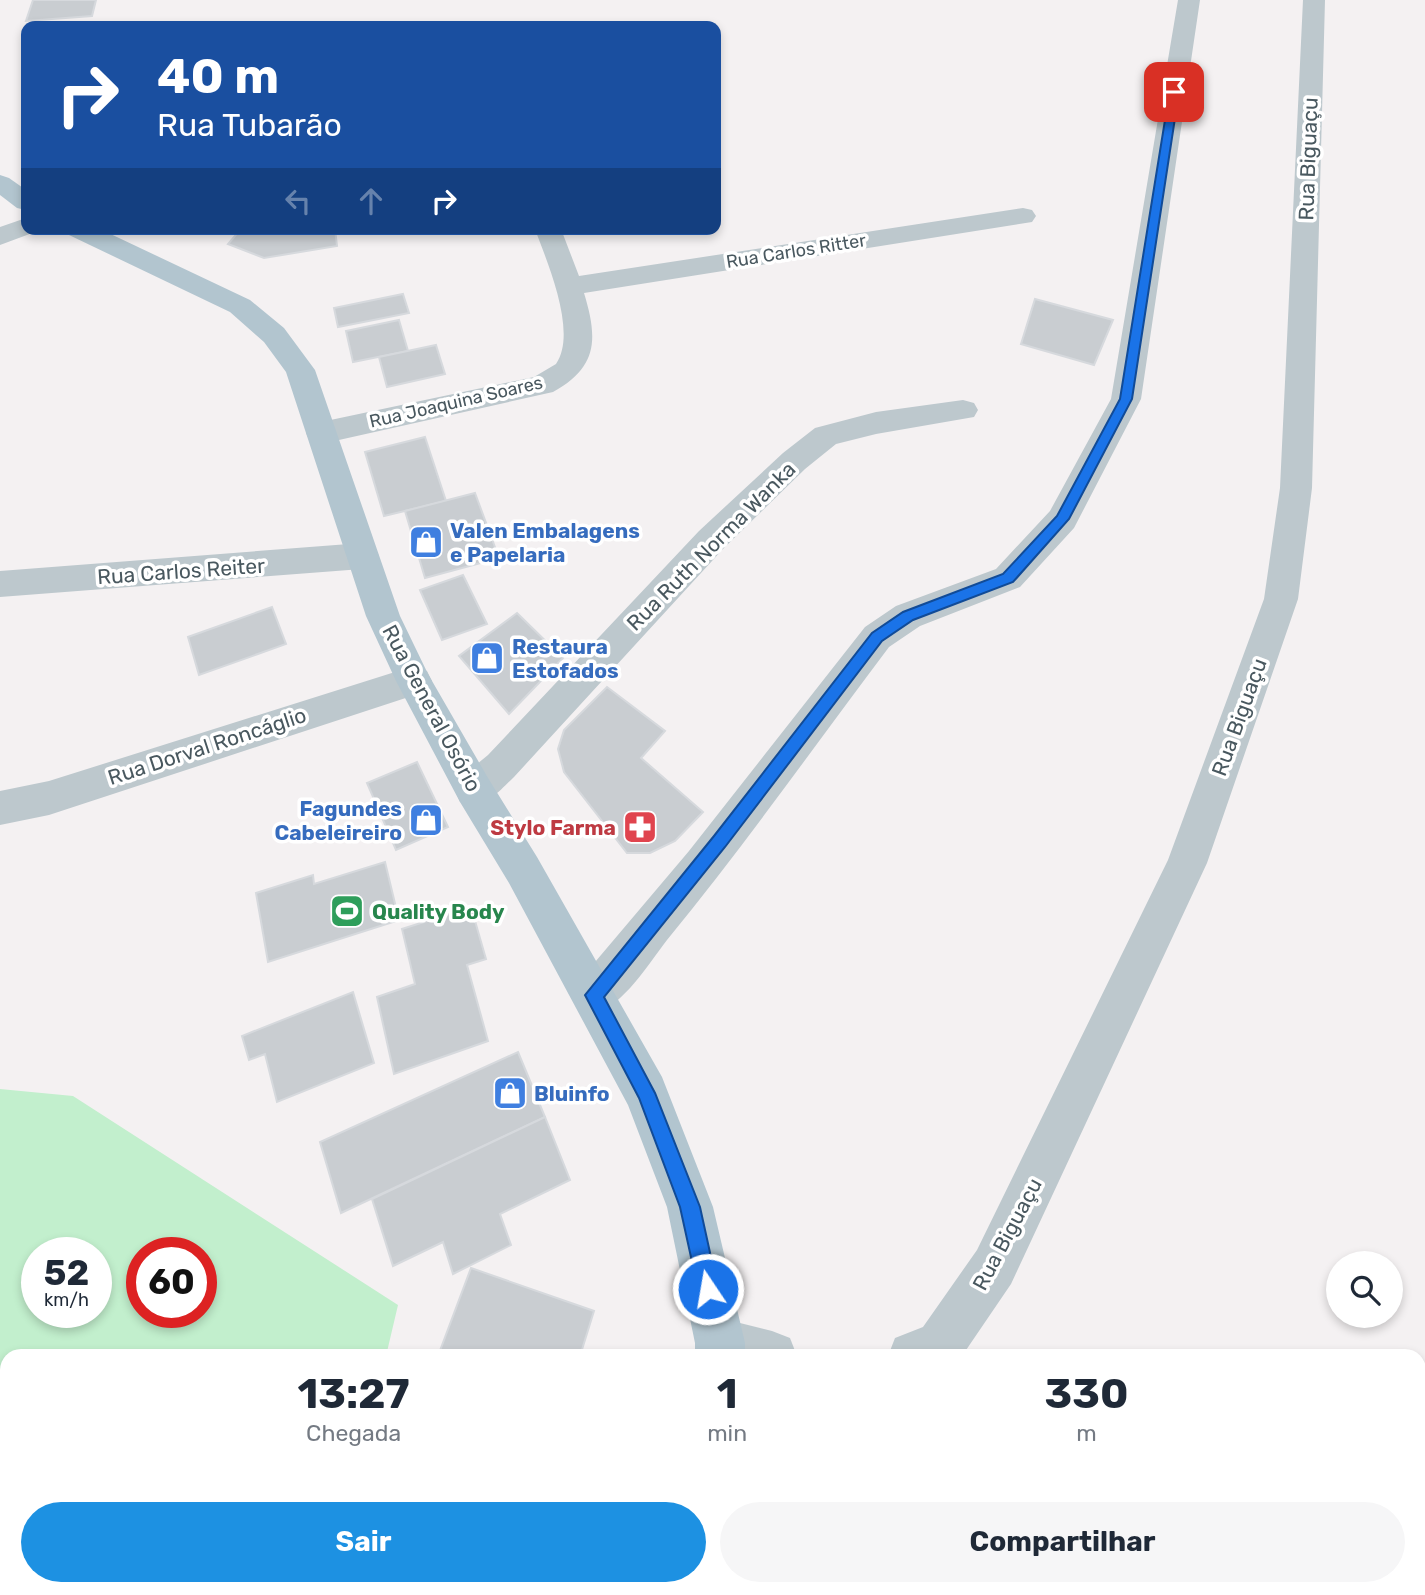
<!DOCTYPE html>
<html lang="pt">
<meta charset="utf-8">
<style>
:root{--surface:#fff;--page:#f6f6f7;--text:#1f2937;--muted:#747a83;--accent:#1d91e2}
body{margin:0;font-family:Rubik,sans-serif;background:var(--page);color:var(--text);height:100vh;display:flex;flex-direction:column;font-size:26px;white-space:nowrap}
*{box-sizing:border-box;margin:0}
p{font-size:23px;color:var(--muted)}
.icon{flex:none;width:38px;height:38px;fill:none;stroke:currentColor;stroke-width:2;stroke-linecap:round;stroke-linejoin:round}
.map{position:relative;flex:1;overflow:hidden}
.side{position:absolute;left:0px;top:1349px;width:1426px;height:247px;display:flex;flex-direction:column;background:var(--surface);border-radius:21px 21px 0 0;box-shadow:0 4px 10px #0003}
.side>*{flex:none}
.banner{position:absolute;left:21px;top:21px;width:700px;height:214px;border-radius:14px;box-shadow:0 4px 10px #0003;background:#1a4fa0;color:#fff;overflow:hidden}
.tools{position:absolute;left:1326px;top:1251px;display:grid;gap:14px}
.tools a{display:grid;place-items:center;width:77px;height:77px;border-radius:50%;background:var(--surface);box-shadow:0 4px 10px #0003;font-size:35px}
.speed{position:absolute;left:21px;top:1237px;display:flex;gap:14px;font-size:35px;font-weight:700;text-align:center}
.speed>*{display:grid;place-content:center;width:91px;height:91px;border-radius:50%;background:var(--surface);box-shadow:0 4px 10px #0003;line-height:1}
.speed small{font-size:18px;font-weight:400}
.speed .limit{border:10px solid #d22;background:#fff;color:#111}
.pin{position:absolute;display:grid;place-items:center;width:60px;height:60px;color:#fff;margin:-30px;border-radius:14px;box-shadow:0 4px 10px #0006}
.me{position:absolute;width:77px;margin:-38px;rotate:348deg;stroke-linejoin:round;filter:drop-shadow(0 0 5px #0008)}
.turn{display:flex;align-items:center;gap:24px;height:147px;padding:0 21px;font-size:32px}
.turn .icon{width:91px;height:91px;stroke-width:2.5}
.turn b{display:block;font-size:49px;line-height:60px}
.lanes{display:flex;align-items:center;height:66px;padding:0 21px;background:#0003;justify-content:center;gap:35px;direction:ltr}
.lanes .off{opacity:.35}
.eta{display:flex;justify-content:space-evenly;align-items:center;height:119px;text-align:center}
.eta b{font-size:42px;font-weight:700;line-height:49px}
.button{display:flex;gap:14px;margin-top:auto;padding:14px 21px}
.button a{flex:1;height:80px;border-radius:42px;background:var(--accent);color:#fff;font-size:28px;font-weight:700;line-height:80px;text-align:center}
.button a+a{background:var(--page);color:var(--text)}
.map>svg:first-child{display:block}
.green{fill:#c2efcd;fill-rule:evenodd}
.building{fill:#c9cdd1;stroke:#d6d9dd;stroke-width:2}
.lines{fill:none;stroke-linecap:round;stroke-linejoin:round}
.minor{fill:#bdc8cd;fill-rule:evenodd}
.major{fill:#b2c5cf;fill-rule:evenodd}
.route{fill:#1a73e8;stroke:#114b97;stroke-width:2}
.labels{text-anchor:middle;dominant-baseline:central;stroke-width:7;stroke-linejoin:round;paint-order:stroke}
.far-street-label{font-size:18px;fill:#49585f;stroke:#fff}
.street-label{font-size:21px;fill:#49585f;stroke:#fff}
.shop-label{font-size:21px;font-weight:bold;fill:#366cbe;stroke:#fff;text-anchor:start}
.health-label{font-size:21px;font-weight:bold;fill:#be3a42;stroke:#fff;text-anchor:end}
.leisure-label{font-size:21px;font-weight:bold;fill:#27864d;stroke:#fff;text-anchor:start}
</style>
<div class="map">
<svg width="1425" height="1595" viewBox="0 0 1425 1595">
<rect width="100%" height="100%" fill="#f4f1f2"/>
<!-- green -->
<path class="green" d="M0,1089L73,1096L398,1305L386,1356H7V1589H184L181,1595H0ZM37,1253H96V1312H37ZM142,1253H201V1312H142Z"/>
<!-- building -->
<g class="building">
<path d="M33,0H96L92,16L26,21Z"/>
<path d="M335,229L337,246L264,258L228,244L240,230Z"/>
<path d="M403,294L409,313L338,327L334,308Z"/>
<path d="M1035,299L1113,320L1094,365L1021,344Z"/>
<path d="M399,320L408,351L353,362L346,331Z"/>
<path d="M436,345L445,374L387,387L379,357Z"/>
<path d="M425,437L446,501L384,516L365,452Z"/>
<path d="M475,493L499,558L425,578L405,511Z"/>
<path d="M463,575L487,624L442,640L420,590Z"/>
<path d="M272,607L286,644L199,675L188,637Z"/>
<path d="M517,613L563,658L509,714L459,656Z"/>
<path d="M607,687L665,731L641,758L703,812L675,841L650,853H627L564,772L558,749L564,730Z"/>
<path d="M417,762L448,827L396,850L367,783Z"/>
<path d="M385,862L399,920L268,962L256,893L313,875L314,884Z"/>
<path d="M471,907L486,959L467,965L488,1041L394,1074L377,997L415,984L402,929Z"/>
<path d="M353,992L374,1063L277,1102L265,1054L249,1060L242,1036Z"/>
<path d="M518,1052L545,1117L341,1213L320,1142Z"/>
<path d="M545,1117L570,1180L500,1214L511,1245L453,1274L443,1242L393,1266L372,1199Z"/>
<path d="M471,1268L594,1311L580,1356H438Z"/>
</g>
<g class="lines">
<!-- minor -->
<g class="minor">
<path d="M1178,0H1200L1141,399L1074,528L1020,587L920,626L889,647C815,745 745,845 667,940C647,966 625,1003 594,1015L579,1009L573,995L579,981L689,851L865,627L896,606L996,569L1050,511L1111,399Z"/>
<path d="M1303,0H1325L1312,488L1298,599L1207,863L1011,1284L962,1356H888L895,1338L923,1327L977,1250L1168,860L1264,599L1280,488Z"/>
<path d="M1023,208L1032,210L1036,216L1032,222L584,293C598,339 598,367 553,392L321,444L310,441L306,433L310,425L321,422L534,377L556,364C578,332 547,262 535,229H561L579,276Z"/>
<path d="M26,218V229H37L35,232L0,245V227Z"/>
<path d="M963,400L974,403L978,410L974,417L876,434L836,444L805,469L723,549L514,777C497,793 485,810 460,802L455,790L460,778L488,755L699,531L783,453L815,428L876,412Z"/>
<path d="M362,543L374,547L379,556L374,565L362,569L0,597V571Z"/>
<path d="M414,666L427,671L432,681L427,691L49,815L0,825V791L49,781Z"/>
<path d="M720,1318L772,1331L790,1338L797,1356H701L695,1343L702,1325Z"/>
</g>
<!-- major -->
<g class="major">
<path d="M0,175L9,178L26,190V210L17,208L0,195Z"/>
<path d="M65,229H100L250,300L284,328L315,370L400,616L428,674L488,778L537,857L662,1077L713,1207L745,1343V1356H695V1343L667,1207L628,1105L509,883L460,802L396,681L366,616L286,372L264,342L230,312L69,235Z"/>
<path d="M684,1589H738V1595H682Z"/>
</g>
</g>
<!-- route -->
<path class="route" d="M1170,89L1179,92L1132,399L1069,519L1013,582L913,620L882,641L725,847L604,997L655,1093L700,1207L718,1289L715,1296L708,1299L701,1296L698,1289L680,1207L639,1098L585,995L714,836L872,633L903,612L1003,574L1057,516L1120,399Z"/>
<!-- icons -->
<defs>
<g id="shop-square" transform="scale(1.75)"><rect x="-9" y="-9" width="18" height="18" rx="4" fill="#3f7fe0" stroke="#fff"/><path d="M-5-2.5h2.3a2.7 3.5 0 0 1 5.4 0H5L5.5 6h-11ZM-1.5-2.5h3a1.5 2.3 0 0 0-3 0Z" fill="#fff"/></g>
<g id="pharmacy-square" transform="scale(1.75)"><rect x="-9" y="-9" width="18" height="18" rx="4" fill="#e0444e" stroke="#fff"/><path d="M-2-6h4v4h4v4h-4v4h-4v-4h-4v-4h4Z" fill="#fff"/></g>
<g id="stadium-square" transform="scale(1.75)"><rect x="-9" y="-9" width="18" height="18" rx="4" fill="#2e9e5b" stroke="#fff"/><path d="M0-5a6.5 5 0 1 0 0 10a6.5 5 0 1 0 0-10ZM-3.5-1.8h7v3.6h-7Z" fill="#fff"/></g>
</defs>
<g fill-rule="evenodd">
<use href="#shop-square" x="426" y="542"/>
<use href="#shop-square" x="487" y="658"/>
<use href="#shop-square" x="426" y="820"/>
<use href="#pharmacy-square" x="640" y="827"/>
<use href="#stadium-square" x="347" y="911"/>
<use href="#shop-square" x="510" y="1093"/>
</g>
<g class="labels">
<!-- far-street labels -->
<g class="far-street-label">
<text transform="translate(796 251) rotate(-9)">Rua Carlos Ritter</text>
<text transform="translate(456 402) rotate(-13)">Rua Joaquina Soares</text>
</g>
<!-- street labels -->
<g class="street-label">
<text transform="translate(1308 159) rotate(-88)">Rua Biguaçu</text>
<text transform="translate(711 546) rotate(-45)">Rua Ruth Norma Wanka</text>
<text transform="translate(181 571) rotate(-4)">Rua Carlos Reiter</text>
<text transform="translate(432 708) rotate(62)">Rua General Osório</text>
<text transform="translate(1239 717) rotate(-70)">Rua Biguaçu</text>
<text transform="translate(207 746) rotate(-18)">Rua Dorval Roncáglio</text>
<text transform="translate(1007 1234) rotate(-62)">Rua Biguaçu</text>
</g>
<!-- shop labels -->
<g class="shop-label">
<text x="450" y="530">Valen Embalagens<tspan x="450" dy="24">e Papelaria</tspan></text>
<text x="512" y="646">Restaura<tspan x="512" dy="24">Estofados</tspan></text>
<text x="402" y="808" text-anchor="end">Fagundes<tspan x="402" dy="24">Cabeleireiro</tspan></text>
<text x="534" y="1093">Bluinfo</text>
</g>
<!-- health labels -->
<g class="health-label">
<text x="616" y="827">Stylo Farma</text>
</g>
<!-- leisure labels -->
<g class="leisure-label">
<text x="372" y="911">Quality Body</text>
</g>
</g>
</svg>
<div class="tools">
<a><svg class="icon" aria-label="search" viewBox="0 0 24 24"><circle cx="10" cy="10" r="6"/><path d="M15 15l6 6"/></svg></a>
</div>
<div class="speed"><div>52<small>km/h</small></div><div class="limit">60</div></div>
<div class="pin" style="left:1174px;top:92px;background:#d93025"><svg class="icon" aria-label="arrive" viewBox="0 0 24 24"><path d="M6 21V4h12l-3 4 3 4H6"/></svg></div>
<svg class="me" style="left:708px;top:1289px" viewBox="-20 -20 40 40"><circle r="17" fill="#1a73e8" stroke="#fff" stroke-width="3"/><path d="M0-11L8 9 0 5-8 9z" fill="#fff"/></svg>
<div class="banner">
<div class="turn"><svg class="icon" aria-label="right" viewBox="0 0 24 24"><path d="M7 20v-9h11M14 6l5 5-5 5"/></svg><div><b>40 m</b>Rua Tubarão</div></div>
<div class="lanes"><svg class="icon off" aria-label="left" viewBox="0 0 24 24"><path d="M17 20v-9H6M10 6l-5 5 5 5"/></svg><svg class="icon off" aria-label="ahead" viewBox="0 0 24 24"><path d="M12 20V5M6 11l6-6 6 6"/></svg><svg class="icon" aria-label="right" viewBox="0 0 24 24"><path d="M7 20v-9h11M14 6l5 5-5 5"/></svg></div>
</div>
<section class="side">
<div class="eta">
<div><b>13:27</b><p>Chegada</p></div>
<div><b>1</b><p>min</p></div>
<div><b>330</b><p>m</p></div>
</div>
<div class="button"><a>Sair</a><a>Compartilhar</a></div>
</section>
</div>
